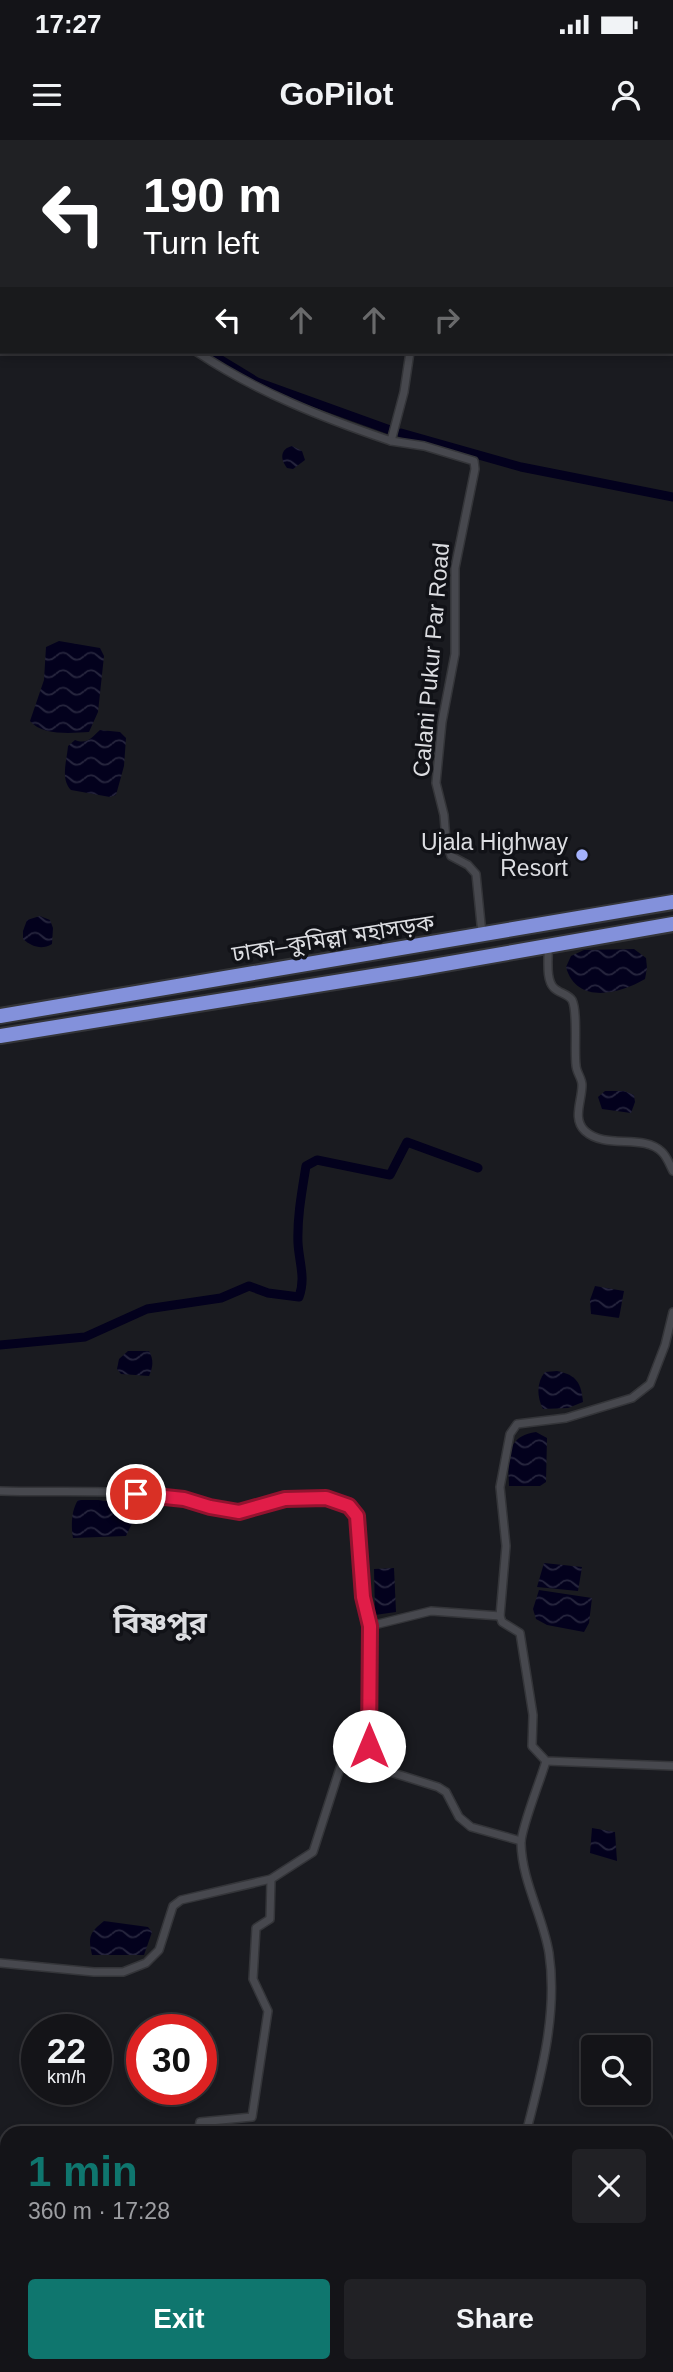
<!DOCTYPE html>
<meta charset="utf-8">
<style>
:root{--surface:#141418;--page:#212125;--text:#f1f3f6;--muted:#9d9ea2;--line:#333337;--accent:#0f766e}
body{margin:0;font-family:Arial,"Noto Sans Bengali",sans-serif;background:var(--page);color:var(--text);height:100vh;display:flex;flex-direction:column;font-size:26px;white-space:nowrap}
*{box-sizing:border-box;margin:0}
p{font-size:23px;color:var(--muted)}
.icon{flex:none;width:38px;height:38px;fill:none;stroke:currentColor;stroke-width:2;stroke-linecap:round;stroke-linejoin:round}
.map{position:relative;flex:1;overflow:hidden}
.details{position:absolute;left:0px;top:1986px;width:674px;height:247px;display:flex;flex-direction:column;background:var(--surface);border-radius:21px 21px 0 0;box-shadow:0 4px 10px #0003,0 0 0 2px var(--line)}
.details>*{flex:none}
.top-card{position:absolute;left:0px;top:0px;width:674px;height:214px;box-shadow:0 4px 10px #0003,0 0 0 2px var(--line);background:#202124;color:#fff;overflow:hidden}
.controls{position:absolute;left:581px;top:1895px;display:grid;gap:14px}
.controls a{display:grid;place-items:center;width:70px;height:70px;border-radius:7px;background:var(--surface);box-shadow:0 4px 10px #0003,0 0 0 2px var(--line);font-size:35px}
.speed{position:absolute;left:21px;top:1874px;display:flex;gap:14px;font-size:35px;font-weight:700;text-align:center}
.speed>*{display:grid;place-content:center;width:91px;height:91px;border-radius:50%;background:var(--surface);box-shadow:0 4px 10px #0003,0 0 0 2px var(--line);line-height:1}
.speed small{font-size:18px;font-weight:400}
.speed .limit{border:10px solid #d22;background:#fff;color:#111}
.pin{position:absolute;display:grid;place-items:center;width:60px;height:60px;color:#fff;margin:-30px;border:4px solid #fff;border-radius:50%;box-shadow:0 2px 7px #0007}
.me{position:absolute;width:77px;margin:-38px;rotate:0deg;stroke-linejoin:round;filter:drop-shadow(0 0 5px #0008)}
.turn{display:flex;align-items:center;gap:24px;height:147px;padding:0 28px;font-size:32px}
.turn .icon{width:91px;height:91px;stroke-width:2.5}
.turn b{display:block;font-size:49px;line-height:60px}
.lanes{display:flex;align-items:center;height:66px;padding:0 28px;background:#0003;justify-content:center;gap:35px;direction:ltr}
.lanes .off{opacity:.35}
.round{display:grid;place-items:center;flex:none;width:74px;height:74px;border-radius:7px;background:var(--page)}
.overview{display:flex;align-items:center;justify-content:space-between;height:119px;padding:0 28px}
h1{font-size:42px;font-weight:700;line-height:52px;color:var(--accent)}
.cta{display:flex;gap:14px;margin-top:auto;padding:14px 28px}
.cta a{flex:1;height:80px;border-radius:7px;background:var(--accent);color:#fff;font-size:28px;font-weight:700;line-height:80px;text-align:center}
.cta a+a{background:var(--page);color:var(--text)}
.status{display:flex;justify-content:space-between;align-items:center;height:49px;padding:0 35px;background:var(--surface);direction:ltr}
.status svg{height:19px;fill:currentColor}
header{display:flex;justify-content:space-between;align-items:center;height:91px;padding:0 28px;background:var(--surface);font-size:32px;font-weight:700}
.map>svg:first-child{display:block}
.water{fill:url(#water-waves)}
.lines{fill:none;stroke-linecap:round;stroke-linejoin:round}
.canal{stroke:#03011d;stroke-width:9}
.street-casing{stroke:#343539;stroke-width:10}
.secondary-casing{stroke:#343539;stroke-width:14}
.highway-casing{stroke:#343539;stroke-width:18}
.street{stroke:#47484e;stroke-width:7}
.secondary{stroke:#47484e;stroke-width:10}
.highway{stroke:#8391db;stroke-width:14}
.route-casing{stroke:#92132f;stroke-width:18}
.route{stroke:#e11d48;stroke-width:12}
.poi-dot{fill:#a4b2fc;stroke:#111217;stroke-width:2.5}
.labels{text-anchor:middle;dominant-baseline:central;stroke-width:7;stroke-linejoin:round;paint-order:stroke}
.street-label{font-size:23px;fill:#dcdde1;stroke:#111217}
.poi-label{font-size:23px;fill:#dcdde1;stroke:#111217;text-anchor:end}
.district-label{font-size:30px;font-weight:bold;fill:#dcdde1;stroke:#111217}
</style>
<div class="status"><b>17:27</b><svg viewBox="0 0 49 12"><path d="M0 12V9h3v3zM5 12V6h3v6zM10 12V3h3v9zM15 12V0h3v12zM26 1h20v11H26zM47 4h2v5h-2z"/></svg></div>
<header><svg class="icon" aria-label="menu" viewBox="0 0 24 24"><path d="M4 6h16M4 12h16M4 18h16"/></svg>GoPilot<svg class="icon" aria-label="person" viewBox="0 0 24 24"><circle cx="12" cy="8" r="4"/><path d="M4 21q1-7 8-7t8 7"/></svg></header>
<div class="map">
<svg width="673" height="2232" viewBox="0 0 673 2232">
<defs>
<pattern id="water-waves" width="16" height="10" patternUnits="userSpaceOnUse" patternTransform="scale(1.75)"><rect width="16" height="10" fill="#03011d"/><path d="M0 5q4-4 8 0t8 0" fill="none" stroke="#27263e"/></pattern>
</defs>
<rect width="100%" height="100%" fill="#1a1b20"/>
<!-- water -->
<g class="water">
<path d="M292,306L302,311L305,320L293,329L287,328C280,319 280,309 292,306Z"/>
<path d="M59,501L100,508L104,516L98,572L89,592C72,593 42,596 30,581L44,540L46,507Z"/>
<path d="M100,590L120,592L126,598L124,626L116,655L110,657L71,650C60,639 67,620 68,606L75,600C88,605 92,597 100,590Z"/>
<path d="M40,776L50,780L53,788L52,804C42,810 32,807 23,799V791L27,780Z"/>
<path d="M634,809L646,818L647,828L645,839C618,855 576,864 566,827L571,816L584,810Z"/>
<path d="M605,951H624L634,955L635,962L631,973L602,969L598,957Z"/>
<path d="M595,1146L624,1151L619,1178L591,1174L590,1160Z"/>
<path d="M128,1211H149C154,1220 153,1227 149,1236L121,1234L117,1229L119,1219Z"/>
<path d="M557,1231C577,1235 581,1243 583,1262L568,1268L543,1269C537,1257 536,1243 545,1232Z"/>
<path d="M536,1292L547,1298L546,1342L540,1346H509C508,1320 505,1296 536,1292Z"/>
<path d="M78,1360H98L135,1365L137,1373L126,1396L73,1398C71,1386 71,1371 78,1360Z"/>
<path d="M544,1423L582,1427L578,1451L537,1447Z"/>
<path d="M394,1428L396,1472L375,1475L374,1429Z"/>
<path d="M539,1450L592,1458L589,1483L584,1492L547,1485L536,1479L533,1469Z"/>
<path d="M592,1688L615,1692L617,1721L590,1713Z"/>
<path d="M104,1781L148,1787L152,1792L144,1815H92C88,1797 89,1793 104,1781Z"/>
<path d="M667,2211L673,2212V2232H509L512,2226H667Z"/>
</g>
<g class="lines">
<!-- canal -->
<g class="canal">
<path d="M0,98L2,99"/>
<path d="M208,212L257,242L390,290"/>
<path d="M401,293L521,327L673,357"/>
<path d="M0,1205L85,1197L147,1169L221,1158L249,1146L268,1153L299,1157C306,1138 299,1122 298,1103C297,1077 302,1051 306,1026L317,1020L390,1035L407,1002L478,1028"/>
</g>
<!-- street casing -->
<g class="street-casing">
<g id="street">
<path d="M377,2V0"/>
<path d="M621,2V0"/>
<path d="M0,178L2,179"/>
<path d="M197,212C257,252 323,278 391,301L404,252L410,212"/>
<path d="M391,301L424,306L474,321L475,329L455,428V514L442,582L436,643L444,675L446,700L451,716L468,725L476,734L482,794"/>
<path d="M548,806C549,818 545,839 554,848C559,853 568,854 572,860C578,871 574,911 576,925C576,932 582,938 582,945C582,961 572,979 585,991C606,1010 643,993 662,1012C667,1017 670,1025 673,1031"/>
<path d="M673,1172L665,1205L650,1244L632,1258L566,1278L517,1284L510,1294L500,1347L506,1406L500,1476L502,1482L520,1493L533,1575L532,1606L546,1621L673,1626"/>
<path d="M0,1351C61,1353 122,1348 183,1359C201,1362 217,1369 235,1371C247,1373 261,1366 272,1363C299,1355 338,1353 357,1376L363,1457L370,1486L369,1606L341,1625L313,1712L271,1739L181,1760L173,1766L159,1810L146,1823L123,1832H94L0,1823"/>
<path d="M370,1486L431,1471L500,1476"/>
<path d="M369,1606L387,1631L438,1647L446,1652L459,1677L471,1687L521,1701"/>
<path d="M198,1993L200,1982L252,1977L268,1871L253,1839L256,1788L270,1779L271,1739"/>
<path d="M526,1993C541,1936 558,1873 549,1813C543,1776 522,1742 521,1703C521,1688 541,1639 546,1621"/>
<path d="M461,2226L462,2232"/>
</g>
</g>
<!-- secondary casing -->
<g class="secondary-casing">
<g id="secondary">
<path d="M7,2V0"/>
<path d="M0,51L2,43"/>
</g>
</g>
<!-- highway casing -->
<g class="highway-casing">
<g id="highway">
<path d="M0,876L673,762"/>
<path d="M0,896L416,829L673,784"/>
</g>
</g>
<!-- street -->
<use href="#street" class="street"/>
<!-- secondary -->
<use href="#secondary" class="secondary"/>
<!-- highway -->
<use href="#highway" class="highway"/>
</g>
<g class="lines">
<!-- route casing -->
<g class="route-casing">
<path id="route" d="M136,1354L184,1359L210,1367L239,1372L285,1359L326,1358L349,1366L357,1376L363,1457L370,1486L369,1606"/>
</g>
<!-- route -->
<use href="#route" class="route"/>
</g>
<!-- markers -->
<circle class="poi-dot" cx="582" cy="715" r="7"/>
<g class="labels">
<!-- street labels -->
<g class="street-label">
<text transform="translate(431 520) rotate(-85)">Calani Pukur Par Road</text>
<text transform="translate(333 798) rotate(-9)">ঢাকা–কুমিল্লা মহাসড়ক</text>
</g>
<!-- poi labels -->
<g class="poi-label">
<text x="568" y="702">Ujala Highway<tspan x="568" dy="26">Resort</tspan></text>
</g>
<!-- district labels -->
<g class="district-label">
<text x="160" y="1482">বিষ্ণপুর</text>
</g>
</g>
</svg>
<div class="controls">
<a><svg class="icon" aria-label="search" viewBox="0 0 24 24"><circle cx="10" cy="10" r="6"/><path d="M15 15l6 6"/></svg></a>
</div>
<div class="speed"><div>22<small>km/h</small></div><div class="limit">30</div></div>
<div class="pin" style="left:136px;top:1354px;background:#d93025"><svg class="icon" aria-label="arrive" viewBox="0 0 24 24"><path d="M6 21V4h12l-3 4 3 4H6"/></svg></div>
<svg class="me" style="left:369px;top:1606px" viewBox="-20 -20 40 40"><circle r="19" fill="#fff"/><path d="M0-13L10 11 0 6-10 11z" fill="#e11d48"/></svg>
<div class="top-card">
<div class="turn"><svg class="icon" aria-label="left" viewBox="0 0 24 24"><path d="M17 20v-9H6M10 6l-5 5 5 5"/></svg><div><b>190 m</b>Turn left</div></div>
<div class="lanes"><svg class="icon" aria-label="left" viewBox="0 0 24 24"><path d="M17 20v-9H6M10 6l-5 5 5 5"/></svg><svg class="icon off" aria-label="ahead" viewBox="0 0 24 24"><path d="M12 20V5M6 11l6-6 6 6"/></svg><svg class="icon off" aria-label="ahead" viewBox="0 0 24 24"><path d="M12 20V5M6 11l6-6 6 6"/></svg><svg class="icon off" aria-label="right" viewBox="0 0 24 24"><path d="M7 20v-9h11M14 6l5 5-5 5"/></svg></div>
</div>
<section class="details">
<div class="overview"><div><h1>1 min</h1><p>360 m · 17:28</p></div><a class="round"><svg class="icon" aria-label="close" viewBox="0 0 24 24"><path d="M6 6l12 12M18 6L6 18"/></svg></a></div>
<div class="cta"><a>Exit</a><a>Share</a></div>
</section>
</div>
